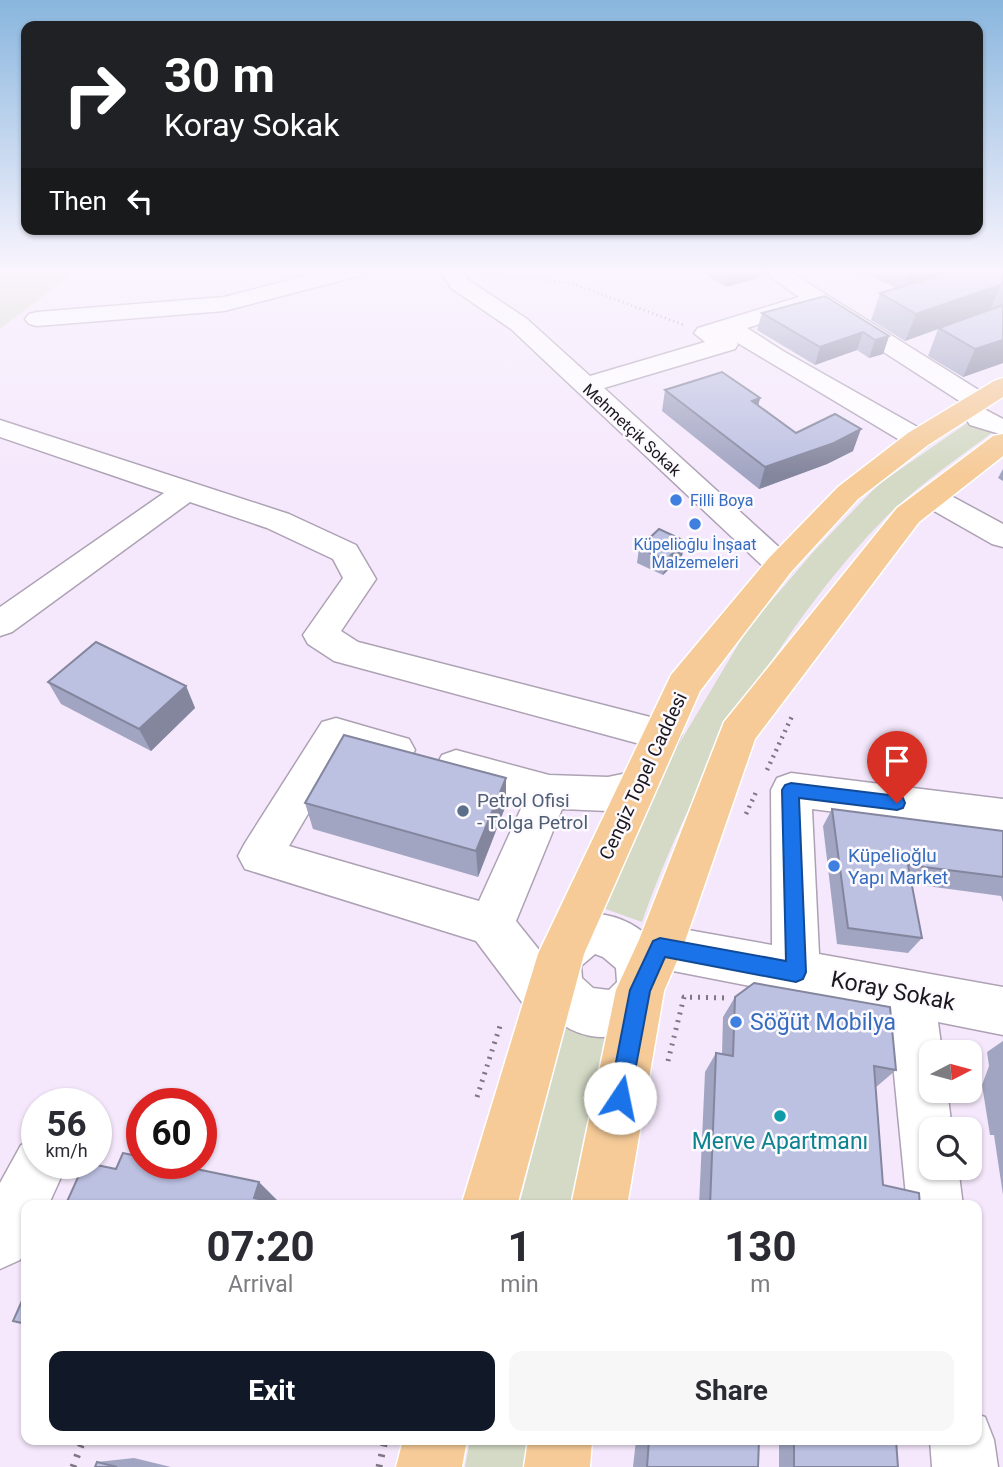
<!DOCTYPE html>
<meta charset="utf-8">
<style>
:root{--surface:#fff;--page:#f7f7f7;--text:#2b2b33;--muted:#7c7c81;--accent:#111827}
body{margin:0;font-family:Roboto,sans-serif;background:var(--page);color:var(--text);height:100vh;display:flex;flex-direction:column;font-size:26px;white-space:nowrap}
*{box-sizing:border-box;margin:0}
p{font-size:23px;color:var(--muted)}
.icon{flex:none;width:38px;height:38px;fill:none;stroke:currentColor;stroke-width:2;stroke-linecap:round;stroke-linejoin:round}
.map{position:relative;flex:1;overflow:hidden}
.side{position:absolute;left:21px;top:1200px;width:961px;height:245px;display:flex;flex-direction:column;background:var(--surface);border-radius:14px;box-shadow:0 2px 5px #0004}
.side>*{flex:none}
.guide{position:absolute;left:21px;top:21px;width:962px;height:214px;border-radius:14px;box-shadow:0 2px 5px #0004;background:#202124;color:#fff;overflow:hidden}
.needle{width:46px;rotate:84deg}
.fabs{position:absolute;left:919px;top:1040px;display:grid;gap:14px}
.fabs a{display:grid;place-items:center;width:63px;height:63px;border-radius:14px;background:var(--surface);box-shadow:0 2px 5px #0004;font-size:35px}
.speed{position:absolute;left:21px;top:1088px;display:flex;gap:14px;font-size:35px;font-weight:700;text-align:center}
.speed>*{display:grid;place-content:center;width:91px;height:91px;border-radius:50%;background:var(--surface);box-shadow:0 2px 5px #0004;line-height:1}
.speed small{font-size:18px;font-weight:400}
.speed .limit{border:10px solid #d22;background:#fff;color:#111}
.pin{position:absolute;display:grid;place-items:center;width:60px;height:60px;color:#fff;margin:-72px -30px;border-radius:50% 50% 50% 0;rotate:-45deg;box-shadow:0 0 7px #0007}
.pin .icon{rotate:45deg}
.me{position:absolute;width:77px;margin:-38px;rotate:11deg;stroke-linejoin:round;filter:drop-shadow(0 0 5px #0008)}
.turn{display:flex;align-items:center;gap:24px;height:147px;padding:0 28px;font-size:32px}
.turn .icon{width:91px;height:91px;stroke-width:2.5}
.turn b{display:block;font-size:49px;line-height:60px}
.then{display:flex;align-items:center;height:66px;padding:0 28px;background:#0003;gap:14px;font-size:26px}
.eta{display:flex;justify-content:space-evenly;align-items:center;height:119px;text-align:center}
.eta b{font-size:42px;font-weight:700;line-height:49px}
.action{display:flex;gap:14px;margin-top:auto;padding:14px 28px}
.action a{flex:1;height:80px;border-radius:14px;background:var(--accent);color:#fff;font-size:28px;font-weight:700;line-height:80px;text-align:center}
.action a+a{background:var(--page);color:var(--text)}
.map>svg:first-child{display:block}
.green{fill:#d4dac5}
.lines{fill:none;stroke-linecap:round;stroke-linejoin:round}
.minor-casing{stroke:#ada1b4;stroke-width:3}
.major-casing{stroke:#fff;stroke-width:3}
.path-far3{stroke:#7e7683;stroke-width:2.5;stroke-dasharray:1 3.5;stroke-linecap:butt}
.path-far2{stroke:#7e7683;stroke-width:4.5;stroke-dasharray:2 5;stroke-linecap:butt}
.path-far1{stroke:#7e7683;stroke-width:5;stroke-dasharray:2 6;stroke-linecap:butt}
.path{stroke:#7e7683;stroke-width:7;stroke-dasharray:2.5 8;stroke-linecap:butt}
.minor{fill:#fff;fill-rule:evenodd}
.major{fill:#f6cb98;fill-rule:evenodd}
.wall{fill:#a2a5c2}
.shaded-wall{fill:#84869e}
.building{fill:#bcc0e1;stroke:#84869e;stroke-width:2}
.route{fill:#1a73e8;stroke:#114b97;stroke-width:2}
.shop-dot{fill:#3f7fe0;stroke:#fcfafe;stroke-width:2.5}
.service-dot{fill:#5c6f8a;stroke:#fcfafe;stroke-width:2.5}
.culture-dot{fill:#0f9aa8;stroke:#fcfafe;stroke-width:2.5}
.labels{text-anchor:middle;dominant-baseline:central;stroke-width:5;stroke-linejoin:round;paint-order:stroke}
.far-street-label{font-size:16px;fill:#1b171e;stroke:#fcfafe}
.far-shop-label{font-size:16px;fill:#366cbe;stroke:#fcfafe;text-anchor:start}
.street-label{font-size:19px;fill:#1b171e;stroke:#fcfafe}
.service-label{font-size:19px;fill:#4e5e75;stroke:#fcfafe;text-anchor:start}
.shop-label{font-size:19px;fill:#366cbe;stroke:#fcfafe;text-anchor:start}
.near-street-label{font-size:23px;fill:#1b171e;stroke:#fcfafe}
.near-shop-label{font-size:23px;fill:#366cbe;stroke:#fcfafe;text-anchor:start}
.near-culture-label{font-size:23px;fill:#0d838f;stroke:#fcfafe}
</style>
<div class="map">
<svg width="1003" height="1467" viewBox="0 0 1003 1467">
<rect width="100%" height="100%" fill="#f5e8fc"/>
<!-- green -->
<g class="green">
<path d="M0,270H77L0,329Z"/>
<path d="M970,421L993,432C957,459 917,486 885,518C781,624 691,782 642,922L597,906L619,845L748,628L815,550L879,484Z"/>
<path d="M566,1024L608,1040L571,1206H519Z"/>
<path d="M470,1440H534L530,1467H465Z"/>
</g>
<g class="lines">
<!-- minor casing -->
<g class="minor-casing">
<g id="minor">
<path d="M329,270H365L362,275L224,311L37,326L29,324L25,319L29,314L37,312L224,297Z"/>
<path d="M440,270H462L467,279L527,319L590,376L705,342L694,333L698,328L799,297L761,270H787L985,394L989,400L984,407L986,410L1003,419V435L970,425L958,407L961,402L814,307L747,328L783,351L928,433L932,439L928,445L918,447L908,445L736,342L738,344L735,349L604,388L791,558L796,565L791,572L780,576L769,572L511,329L451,288Z"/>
<path d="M0,420L289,514L356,545L376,579L341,631L358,642L662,720L676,724L681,735L676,746L662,750L334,661L308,644L303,635L343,578L333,559L267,528L190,502L12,632L0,636V607L164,493L0,437Z"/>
<path d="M931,488L942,491L1003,524V547L992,544L920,503L916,497L920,491Z"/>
<path d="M336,718L409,739L415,750L409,761L395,765L345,751L289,846L479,901L524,802L442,777L436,766L442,755L456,750L549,775L608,777L637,771L651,776L657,788L651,800L608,811L562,809L516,921L540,951C560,906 608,905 643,932L660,925L772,945L771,790L777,778L791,773L1003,799V833L812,809L819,954L1003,987V1035L938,1022L942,1052H931V1090H947L952,1129H931V1167H958L963,1206H907L888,1013L663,969C669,1033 597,1058 553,1017L547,1019L530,1013L476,941L245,869L238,856L245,843L322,722ZM595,954L603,957L616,968L617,982L609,990L593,988L582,978L581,966Z"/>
<path d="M37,1138V1164H67L48,1206H26V1248L20,1260L0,1269V1183L21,1145Z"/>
<path d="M976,1414L985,1417L994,1440L998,1467H932L930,1440H976Z"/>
</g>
</g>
<!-- major casing -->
<g class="major-casing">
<g id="major">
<path d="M1003,378V397L928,445L858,499L791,572L700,691L584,954L517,1206H461L538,954L671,675L769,558L838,487L908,433L994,381Z"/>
<path d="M1003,434V456L919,522L755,739L683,947L664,991L627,1206H571L616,990L639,940L724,722L897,508L993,436Z"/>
<path d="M403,1440H467L462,1467H396Z"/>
<path d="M528,1440H592L590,1467H524Z"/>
</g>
</g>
<!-- path-far3 -->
<path class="path-far3" d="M487,275L571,283L684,325"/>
<!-- path-far2 -->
<g class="path-far2">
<path d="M767,770L793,714"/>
<path d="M746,814L757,790"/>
</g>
<!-- path-far1 -->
<g class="path-far1">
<path d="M668,1061L684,997L729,998"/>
<path d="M477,1097L500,1026"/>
</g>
<!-- path -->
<g class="path">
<path d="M73,1467L83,1440"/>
<path d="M379,1467L385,1440"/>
</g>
<!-- minor -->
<use href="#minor" class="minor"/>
<!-- major -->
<use href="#major" class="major"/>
</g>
<!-- wall -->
<g class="wall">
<path d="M698,270H761L759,278L726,287Z"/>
<path d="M854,270H1003V363L963,377L928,356L938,329L905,341L871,320L880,293L897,288Z"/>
<path d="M762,313L889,336L883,354L869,358L857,350L815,365L757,330Z"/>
<path d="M665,390L760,398L758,406L796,433L853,451L827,464L759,489L662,411Z"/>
<path d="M1003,469V481L998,478Z"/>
<path d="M685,541L682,556L663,575L637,563L639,548Z"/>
<path d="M48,682L186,686L195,708L151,751L61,704Z"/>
<path d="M506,778V805L478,877L313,829L305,803Z"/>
<path d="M832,809L1003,831V902L1001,896L912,884L922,938L908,953L837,944L823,826Z"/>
<path d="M735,997L896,1070L875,1088L883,1185L920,1206H699L705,1072L716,1053L722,1054L723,1017Z"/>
<path d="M1003,1041V1195L994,1135H990L982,1085L989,1066L987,1052Z"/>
<path d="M636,1440H759L758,1467H633Z"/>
<path d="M779,1440H896L898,1467H779Z"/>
<path d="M134,1458L171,1467H95L97,1462Z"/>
</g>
<!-- shaded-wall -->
<g class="shaded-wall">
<path d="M743,270H761L759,278L726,287L729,274Z"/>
<path d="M910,270H972L903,290Z"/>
<path d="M1001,285L989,312L939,328L938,329L905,341L916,314Z"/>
<path d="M863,332L857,350L815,365L820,347Z"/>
<path d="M889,336L883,354L869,358L875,340Z"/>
<path d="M1003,340V363L963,377L975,349Z"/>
<path d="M760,398L755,419L752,401Z"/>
<path d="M861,429L853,451L827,464L759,489L765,467Z"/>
<path d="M685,541L682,556L663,575L666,560Z"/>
<path d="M186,686L195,708L151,751L139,729Z"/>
<path d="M506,778V805L478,877L476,851Z"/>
<path d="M259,1182L278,1201L277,1206L254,1198Z"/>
</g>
<!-- building -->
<g class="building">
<path d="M723,270H743L729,274Z"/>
<path d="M958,270H1003V284L916,314L880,293Z"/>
<path d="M825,296L889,336L875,340L863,332L820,347L762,313Z"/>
<path d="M1003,305V340L975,349L939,328Z"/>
<path d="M722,372L760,398L752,401L796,433L835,414L861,429L834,443L765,467L665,390Z"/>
<path d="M659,529L685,541L666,560L639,548Z"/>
<path d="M96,642L186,686L139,729L48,682Z"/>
<path d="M344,735L506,778L476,851L305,803Z"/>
<path d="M832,809L1003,831V877L908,865L922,938L848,928Z"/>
<path d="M754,983L890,1007L896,1070L874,1066L883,1185L919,1193L920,1206H710L716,1053L733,1056L735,997Z"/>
<path d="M123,1153L142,1157V1164H172L259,1182L254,1198L285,1206H65L84,1164H92L116,1169Z"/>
<path d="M26,1292V1324L13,1321Z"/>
<path d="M649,1440H759L758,1467H647Z"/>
<path d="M794,1440H896L898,1467H794Z"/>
<path d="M97,1462L117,1467H95Z"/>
</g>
<!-- sky -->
<linearGradient id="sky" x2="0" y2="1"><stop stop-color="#89b6de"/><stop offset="0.57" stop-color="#faf5fe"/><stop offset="1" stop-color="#faf5fe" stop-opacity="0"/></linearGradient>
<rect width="1003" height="475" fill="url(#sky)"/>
<!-- route -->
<path class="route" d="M791,783L897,796L903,798L905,803L903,808L897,810L799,798L806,972L803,979L796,982L665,957L650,991L630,1098L627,1106L620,1109L612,1106L609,1098L630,990L653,941L660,938L786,961L782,790L785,785Z"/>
<!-- markers -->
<g class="shop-dot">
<circle cx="676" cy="500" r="7"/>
<circle cx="695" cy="524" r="7"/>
<circle cx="834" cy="866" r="7"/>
<circle cx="736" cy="1022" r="7"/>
</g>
<circle class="service-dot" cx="463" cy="811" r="7"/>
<circle class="culture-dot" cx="780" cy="1116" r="7"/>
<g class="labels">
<!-- far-street labels -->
<g class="far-street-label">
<text transform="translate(632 430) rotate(43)">Mehmetçik Sokak</text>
</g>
<!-- far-shop labels -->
<g class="far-shop-label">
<text x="690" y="500">Filli Boya</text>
<text x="695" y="544" text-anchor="middle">Küpelioğlu İnşaat<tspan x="695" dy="18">Malzemeleri</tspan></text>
</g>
<!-- street labels -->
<g class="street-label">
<text transform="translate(643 776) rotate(-65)">Cengiz Topel Caddesi</text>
</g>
<!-- service labels -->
<g class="service-label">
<text x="477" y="800">Petrol Ofisi<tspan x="477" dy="22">- Tolga Petrol</tspan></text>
</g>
<!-- shop labels -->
<g class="shop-label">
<text x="848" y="855">Küpelioğlu<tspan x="848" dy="22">Yapı Market</tspan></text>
</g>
<!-- near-street labels -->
<g class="near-street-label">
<text transform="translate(893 991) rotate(11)">Koray Sokak</text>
</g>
<!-- near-shop labels -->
<g class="near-shop-label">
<text x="750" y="1022">Söğüt Mobilya</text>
</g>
<!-- near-culture labels -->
<g class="near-culture-label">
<text x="780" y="1141">Merve Apartmanı</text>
</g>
</g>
</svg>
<div class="fabs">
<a><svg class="needle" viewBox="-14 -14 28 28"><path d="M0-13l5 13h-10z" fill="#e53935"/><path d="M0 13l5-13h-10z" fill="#7c7c81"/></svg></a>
<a><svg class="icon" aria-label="search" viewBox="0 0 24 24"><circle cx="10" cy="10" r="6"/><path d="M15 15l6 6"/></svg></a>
</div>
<div class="speed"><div>56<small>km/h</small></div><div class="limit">60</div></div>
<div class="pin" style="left:897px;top:803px;background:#d93025"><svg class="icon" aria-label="arrive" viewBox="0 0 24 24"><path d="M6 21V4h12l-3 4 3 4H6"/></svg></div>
<svg class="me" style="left:620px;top:1098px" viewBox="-20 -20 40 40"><circle r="19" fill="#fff"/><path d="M0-13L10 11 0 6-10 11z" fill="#1a73e8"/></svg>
<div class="guide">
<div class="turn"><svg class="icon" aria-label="right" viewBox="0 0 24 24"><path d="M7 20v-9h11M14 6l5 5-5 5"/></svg><div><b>30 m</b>Koray Sokak</div></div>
<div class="then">Then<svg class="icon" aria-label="left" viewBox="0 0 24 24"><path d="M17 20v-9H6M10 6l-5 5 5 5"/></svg></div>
</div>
<section class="side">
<div class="eta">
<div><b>07:20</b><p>Arrival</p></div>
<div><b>1</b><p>min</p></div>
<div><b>130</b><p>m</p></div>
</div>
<div class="action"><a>Exit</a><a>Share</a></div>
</section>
</div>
